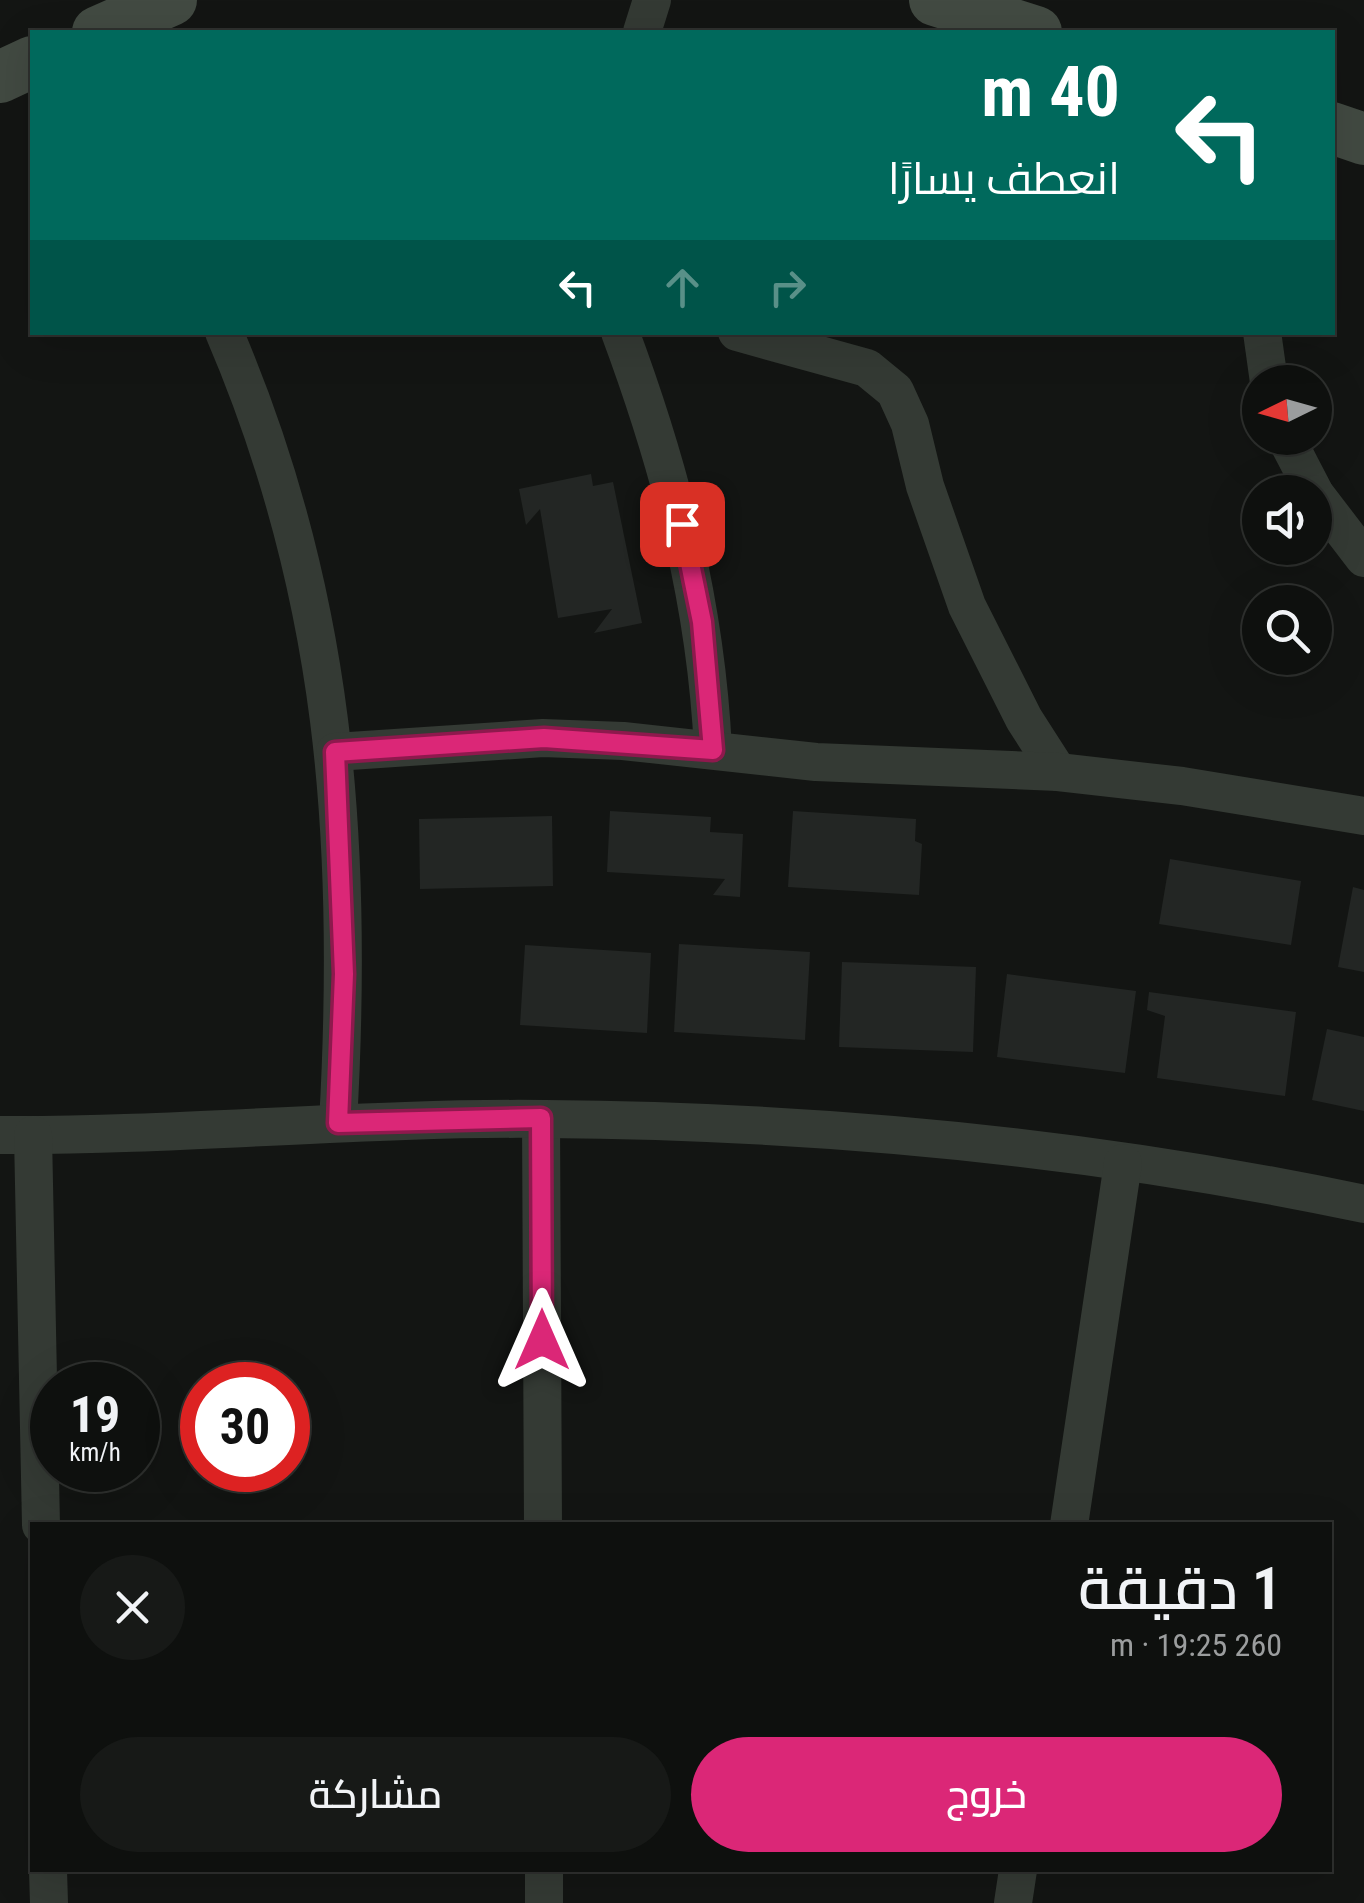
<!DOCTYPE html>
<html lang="ar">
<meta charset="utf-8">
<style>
:root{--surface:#0e100e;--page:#171917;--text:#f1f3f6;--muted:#9b9d9e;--line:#2e302e;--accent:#db2777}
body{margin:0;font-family:"Roboto Condensed",Cairo,sans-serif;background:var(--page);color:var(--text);direction:rtl;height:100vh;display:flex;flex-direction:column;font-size:38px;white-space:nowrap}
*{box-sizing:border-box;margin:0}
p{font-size:32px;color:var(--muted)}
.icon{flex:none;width:55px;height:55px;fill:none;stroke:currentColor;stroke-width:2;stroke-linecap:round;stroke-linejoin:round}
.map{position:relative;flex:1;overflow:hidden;direction:ltr}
.details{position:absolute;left:30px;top:1522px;width:1302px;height:350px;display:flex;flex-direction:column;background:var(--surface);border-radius:0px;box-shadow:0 10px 40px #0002,0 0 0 2px var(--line);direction:rtl}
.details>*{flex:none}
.guide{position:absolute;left:30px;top:30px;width:1305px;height:305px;border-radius:0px;box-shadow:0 10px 40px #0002,0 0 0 2px var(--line);direction:rtl;background:#00695c;color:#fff;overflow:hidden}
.needle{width:65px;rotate:265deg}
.controls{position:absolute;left:1242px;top:365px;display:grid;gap:20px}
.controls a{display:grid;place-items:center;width:90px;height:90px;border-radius:50%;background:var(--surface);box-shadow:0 10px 40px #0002,0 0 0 2px var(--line);font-size:50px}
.speed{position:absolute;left:30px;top:1362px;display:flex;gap:20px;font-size:50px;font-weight:700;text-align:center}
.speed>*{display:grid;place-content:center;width:130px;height:130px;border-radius:50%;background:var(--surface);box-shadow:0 10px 40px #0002,0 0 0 2px var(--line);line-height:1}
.speed small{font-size:25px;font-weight:400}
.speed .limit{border:15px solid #d22;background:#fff;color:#111}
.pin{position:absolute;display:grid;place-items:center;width:85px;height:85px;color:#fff;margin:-42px;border-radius:20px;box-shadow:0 5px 15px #0006}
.me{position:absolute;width:110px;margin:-55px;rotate:0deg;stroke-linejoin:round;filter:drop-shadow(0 0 8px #0008)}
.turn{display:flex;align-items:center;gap:35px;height:210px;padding:0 50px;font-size:45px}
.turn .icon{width:130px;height:130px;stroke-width:2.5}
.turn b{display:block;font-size:70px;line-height:85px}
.lanes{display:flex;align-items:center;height:95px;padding:0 50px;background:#0003;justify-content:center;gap:50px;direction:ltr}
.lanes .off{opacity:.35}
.round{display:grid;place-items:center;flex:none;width:105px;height:105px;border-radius:52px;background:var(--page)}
.head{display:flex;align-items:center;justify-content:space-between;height:170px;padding:0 50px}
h1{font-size:60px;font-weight:600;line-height:75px}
.primary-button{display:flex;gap:20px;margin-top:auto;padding:20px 50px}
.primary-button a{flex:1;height:115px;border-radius:60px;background:var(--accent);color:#fff;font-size:40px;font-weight:600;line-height:115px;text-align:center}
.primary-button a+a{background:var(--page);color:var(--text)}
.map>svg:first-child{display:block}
.building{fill:#232624}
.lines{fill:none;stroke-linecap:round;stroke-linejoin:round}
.street{stroke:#343a34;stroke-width:38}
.secondary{stroke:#424a42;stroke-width:52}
.route-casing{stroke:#8e194d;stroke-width:25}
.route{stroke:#db2777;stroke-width:18}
</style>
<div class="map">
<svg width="1364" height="1903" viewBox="0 0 1364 1903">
<rect width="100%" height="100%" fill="#131513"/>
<!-- building -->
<g class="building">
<path d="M591,474L593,486L613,482L642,623L594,633L612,609L558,618L540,509L526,525L519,489Z"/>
<path d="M610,811L711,817L710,832L743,834L740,897L713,895L725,879L607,872Z"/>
<path d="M793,811L916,819L915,841L922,844L919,895L788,887Z"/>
<path d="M552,816L553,886L420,889L419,819Z"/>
<path d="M1170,859L1301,881L1291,945L1159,924Z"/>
<path d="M1353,887L1364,890V972L1338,967Z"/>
<path d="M679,944L810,952L805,1040L674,1032Z"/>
<path d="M525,945L651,953L647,1033L520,1025Z"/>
<path d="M842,962L976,967L973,1052L839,1047Z"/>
<path d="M1007,974L1136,991L1125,1073L997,1057Z"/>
<path d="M1149,992L1296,1012L1285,1096L1157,1078L1165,1016L1147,1010Z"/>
<path d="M1327,1029L1364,1037V1111L1312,1100Z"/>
</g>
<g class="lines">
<!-- street -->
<g class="street">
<path d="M642,32L652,0"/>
<path d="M224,332C336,593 354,843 338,1123"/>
<path d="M620,332C671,469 706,604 713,750"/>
<path d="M737,332L867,368L895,391L910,424L925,486L967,606L1024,719L1058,772"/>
<path d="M1262,332L1269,382"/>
<path d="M1286,438L1314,492"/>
<path d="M1315,494L1364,558"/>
<path d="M335,752L543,738L623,741L816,762L1058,772L1182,786L1364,816"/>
<path d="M541,1119L543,1525"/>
<path d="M0,1135C182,1136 363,1117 545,1119C819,1121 1095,1147 1364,1204"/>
<path d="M33,1135L41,1525"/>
<path d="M1069,1525L1123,1163"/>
<path d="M48,1870L49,1903"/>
<path d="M544,1870V1903"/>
<path d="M1013,1903L1018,1870"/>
</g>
<!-- secondary -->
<g class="secondary">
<path d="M935,0L1036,32"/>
<path d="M98,32L171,0"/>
<path d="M0,77L32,62"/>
<path d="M1332,128L1364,139"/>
</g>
</g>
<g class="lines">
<!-- route casing -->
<g class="route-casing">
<path id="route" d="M542,1340L541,1118L338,1123L344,974L335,752L544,738L713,750L702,622L682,524"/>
</g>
<!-- route -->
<use href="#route" class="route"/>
</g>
</svg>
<div class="controls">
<a><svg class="needle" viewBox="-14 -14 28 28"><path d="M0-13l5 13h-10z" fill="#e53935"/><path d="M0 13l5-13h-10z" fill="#9b9d9e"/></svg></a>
<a><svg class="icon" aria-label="sound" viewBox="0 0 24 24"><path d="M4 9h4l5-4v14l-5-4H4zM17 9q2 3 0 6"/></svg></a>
<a><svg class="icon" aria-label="search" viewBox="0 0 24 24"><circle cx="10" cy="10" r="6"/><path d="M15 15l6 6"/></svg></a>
</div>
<div class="speed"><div>19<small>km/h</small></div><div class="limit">30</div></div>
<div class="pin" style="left:682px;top:524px;background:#d93025"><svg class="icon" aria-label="arrive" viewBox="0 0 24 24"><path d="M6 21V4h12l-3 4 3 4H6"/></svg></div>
<svg class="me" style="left:542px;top:1340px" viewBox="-20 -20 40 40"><path d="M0-17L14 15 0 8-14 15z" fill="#db2777" stroke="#fff" stroke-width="4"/></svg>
<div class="guide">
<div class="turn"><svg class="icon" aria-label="left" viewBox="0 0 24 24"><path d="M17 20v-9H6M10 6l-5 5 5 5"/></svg><div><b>40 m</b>انعطف يسارًا</div></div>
<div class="lanes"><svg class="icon" aria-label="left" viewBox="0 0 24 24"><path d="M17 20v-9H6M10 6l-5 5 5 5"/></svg><svg class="icon off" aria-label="ahead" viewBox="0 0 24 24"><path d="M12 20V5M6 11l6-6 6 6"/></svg><svg class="icon off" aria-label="right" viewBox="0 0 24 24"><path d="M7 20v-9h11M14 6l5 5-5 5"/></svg></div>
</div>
<section class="details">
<div class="head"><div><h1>1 دقيقة</h1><p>260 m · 19:25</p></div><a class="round"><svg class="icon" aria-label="close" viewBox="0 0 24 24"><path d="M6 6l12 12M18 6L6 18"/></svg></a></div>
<div class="primary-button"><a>خروج</a><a>مشاركة</a></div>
</section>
</div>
